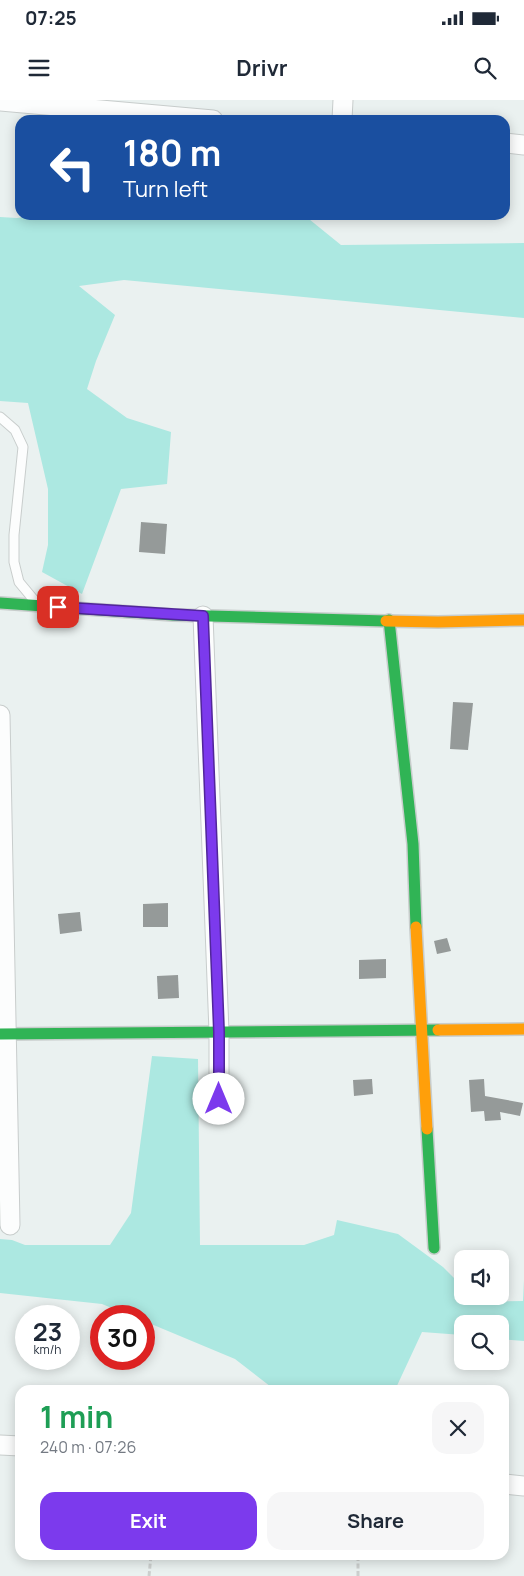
<!DOCTYPE html>
<meta charset="utf-8">
<style>
:root{--surface:#fff;--page:#f6f6f7;--text:#1f2937;--muted:#747a83;--accent:#7c3aed}
body{margin:0;font-family:Manrope,sans-serif;background:var(--page);color:var(--text);height:100vh;display:flex;flex-direction:column;font-size:19px;white-space:nowrap}
*{box-sizing:border-box;margin:0}
p{font-size:16px;color:var(--muted)}
.icon{flex:none;width:28px;height:28px;fill:none;stroke:currentColor;stroke-width:2;stroke-linecap:round;stroke-linejoin:round}
.map{position:relative;flex:1;overflow:hidden}
.details{position:absolute;left:15px;top:1285px;width:494px;height:175px;display:flex;flex-direction:column;background:var(--surface);border-radius:15px;box-shadow:0 2px 12px #0003}
.details>*{flex:none}
.top-card{position:absolute;left:15px;top:15px;width:495px;height:105px;border-radius:15px;box-shadow:0 2px 12px #0003;background:#1a4fa0;color:#fff;overflow:hidden}
.tools{position:absolute;left:454px;top:1150px;display:grid;gap:10px}
.tools a{display:grid;place-items:center;width:55px;height:55px;border-radius:10px;background:var(--surface);box-shadow:0 2px 12px #0003;font-size:25px}
.speed{position:absolute;left:15px;top:1205px;display:flex;gap:10px;font-size:25px;font-weight:700;text-align:center}
.speed>*{display:grid;place-content:center;width:65px;height:65px;border-radius:50%;background:var(--surface);box-shadow:0 2px 12px #0003;line-height:1}
.speed small{font-size:12px;font-weight:400}
.speed .limit{border:8px solid #d22;background:#fff;color:#111}
.pin{position:absolute;display:grid;place-items:center;width:42px;height:42px;color:#fff;margin:-21px;border-radius:10px;box-shadow:0 2px 8px #0006}
.me{position:absolute;width:55px;margin:-28px;rotate:0deg;stroke-linejoin:round;filter:drop-shadow(0 0 4px #0008)}
.turn{display:flex;align-items:center;gap:18px;height:105px;padding:0 25px;font-size:22px}
.turn .icon{width:65px;height:65px;stroke-width:2.5}
.turn b{display:block;font-size:35px;line-height:42px}
.round{display:grid;place-items:center;flex:none;width:52px;height:52px;border-radius:15px;background:var(--page)}
.head{display:flex;align-items:center;justify-content:space-between;height:85px;padding:0 25px}
h1{font-size:30px;font-weight:700;line-height:38px;color:#1e9e55}
.button{display:flex;gap:10px;margin-top:auto;padding:10px 25px}
.button a{flex:1;height:58px;border-radius:15px;background:var(--accent);color:#fff;font-size:20px;font-weight:700;line-height:58px;text-align:center}
.button a+a{background:var(--page);color:var(--text)}
.status{display:flex;justify-content:space-between;align-items:center;height:35px;padding:0 25px;background:var(--surface);direction:ltr}
.status svg{height:14px;fill:currentColor}
header{display:flex;justify-content:space-between;align-items:center;height:65px;padding:0 25px;background:var(--surface);font-size:22px;font-weight:700}
.map>svg:first-child{display:block}
.green{fill:#ace8e1}
.building{fill:#959a99}
.lines{fill:none;stroke-linecap:round;stroke-linejoin:round}
.lane-casing{stroke:#c8cdcc;stroke-width:11}
.street-casing{stroke:#c8cdcc;stroke-width:21}
.fast-casing{stroke:#c8cdcc;stroke-width:14}
.slow-casing{stroke:#c8cdcc;stroke-width:14}
.path{stroke:#cccfce;stroke-width:3;stroke-dasharray:5 2.5;stroke-linecap:butt}
.lane{stroke:#fcfdfd;stroke-width:9}
.street{stroke:#fcfdfd;stroke-width:19}
.fast{stroke:#30b455;stroke-width:11}
.slow{stroke:#ff9f0a;stroke-width:11}
.route-casing{stroke:#51269a;stroke-width:12}
.route{stroke:#7c3aed;stroke-width:9}
</style>
<div class="status"><b>07:25</b><svg viewBox="0 0 49 12"><path d="M0 12V9h3v3zM5 12V6h3v6zM10 12V3h3v9zM15 12V0h3v12zM26 1h20v11H26zM47 4h2v5h-2z"/></svg></div>
<header><svg class="icon" aria-label="menu" viewBox="0 0 24 24"><path d="M4 6h16M4 12h16M4 18h16"/></svg>Drivr<svg class="icon" aria-label="search" viewBox="0 0 24 24"><circle cx="10" cy="10" r="6"/><path d="M15 15l6 6"/></svg></header>
<div class="map">
<svg width="524" height="1476" viewBox="0 0 524 1476">
<rect width="100%" height="100%" fill="#eaf1f0"/>
<!-- green -->
<g class="green">
<path d="M39,115H304L341,145L524,143V218L124,180L79,186L115,215L96,261L87,289L127,318L171,332L167,384L121,389L82,494L42,472L48,445V389L28,303L0,301V117L17,118Z"/>
<path d="M152,956L198,959L200,1145H304L334,1135L337,1120L398,1134L443,1167L462,1186V1196H473L480,1202L523,1201L524,1180V1241L500,1239V1224H462V1235L422,1232L395,1290H275L235,1259L144,1221V1216H131L102,1204L0,1193V1139L12,1140L25,1145H110L131,1113Z"/>
</g>
<!-- building -->
<g class="building">
<path d="M141,422L167,424L165,454L139,452Z"/>
<path d="M453,602L473,603L468,650L450,649Z"/>
<path d="M168,803V827H143V804Z"/>
<path d="M80,812L82,831L60,834L58,814Z"/>
<path d="M447,838L451,851L437,854L434,841Z"/>
<path d="M386,859V878L359,879V860Z"/>
<path d="M178,875L179,898L158,899L157,876Z"/>
<path d="M372,979L373,994L354,996L353,980Z"/>
<path d="M484,979L485,996L523,1003L520,1016L500,1012L501,1020L485,1021L484,1011L471,1012L469,980Z"/>
</g>
<g class="lines">
<!-- lane casing -->
<g class="lane-casing">
<path id="lane" d="M0,317L15,330L23,347L14,435V462L19,482L34,500"/>
</g>
<!-- street casing -->
<g class="street-casing">
<g id="street">
<path d="M0,1L213,20"/>
<path d="M342,20L343,0"/>
<path d="M505,43L524,45"/>
<path d="M203,516L219,932V999"/>
<path d="M0,615L10,1125"/>
<path d="M0,1345L20,1346"/>
<path d="M504,1384L524,1386"/>
</g>
</g>
<!-- fast casing -->
<g class="fast-casing">
<g id="fast">
<path d="M0,503L173,515L386,521"/>
<path d="M389,520L413,744L416,827"/>
<path d="M0,934L438,930"/>
<path d="M427,1029L434,1148"/>
</g>
</g>
<!-- slow casing -->
<g class="slow-casing">
<g id="slow">
<path d="M386,521L438,522L524,520"/>
<path d="M416,827L427,1029"/>
<path d="M438,930L524,929"/>
</g>
</g>
<!-- path -->
<g class="path">
<path d="M149,1476L151,1455"/>
<path d="M358,1476V1455"/>
</g>
<!-- lane -->
<use href="#lane" class="lane"/>
<!-- street -->
<use href="#street" class="street"/>
<!-- fast -->
<use href="#fast" class="fast"/>
<!-- slow -->
<use href="#slow" class="slow"/>
</g>
<g class="lines">
<!-- route casing -->
<g class="route-casing">
<path id="route" d="M58,507L203,516L219,932V999"/>
</g>
<!-- route -->
<use href="#route" class="route"/>
</g>
</svg>
<div class="tools">
<a><svg class="icon" aria-label="sound" viewBox="0 0 24 24"><path d="M4 9h4l5-4v14l-5-4H4zM17 9q2 3 0 6"/></svg></a>
<a><svg class="icon" aria-label="search" viewBox="0 0 24 24"><circle cx="10" cy="10" r="6"/><path d="M15 15l6 6"/></svg></a>
</div>
<div class="speed"><div>23<small>km/h</small></div><div class="limit">30</div></div>
<div class="pin" style="left:58px;top:507px;background:#d93025"><svg class="icon" aria-label="arrive" viewBox="0 0 24 24"><path d="M6 21V4h12l-3 4 3 4H6"/></svg></div>
<svg class="me" style="left:219px;top:999px" viewBox="-20 -20 40 40"><circle r="19" fill="#fff"/><path d="M0-13L10 11 0 6-10 11z" fill="#7c3aed"/></svg>
<div class="top-card">
<div class="turn"><svg class="icon" aria-label="left" viewBox="0 0 24 24"><path d="M17 20v-9H6M10 6l-5 5 5 5"/></svg><div><b>180 m</b>Turn left</div></div>
</div>
<section class="details">
<div class="head"><div><h1>1 min</h1><p>240 m · 07:26</p></div><a class="round"><svg class="icon" aria-label="close" viewBox="0 0 24 24"><path d="M6 6l12 12M18 6L6 18"/></svg></a></div>
<div class="button"><a>Exit</a><a>Share</a></div>
</section>
</div>
